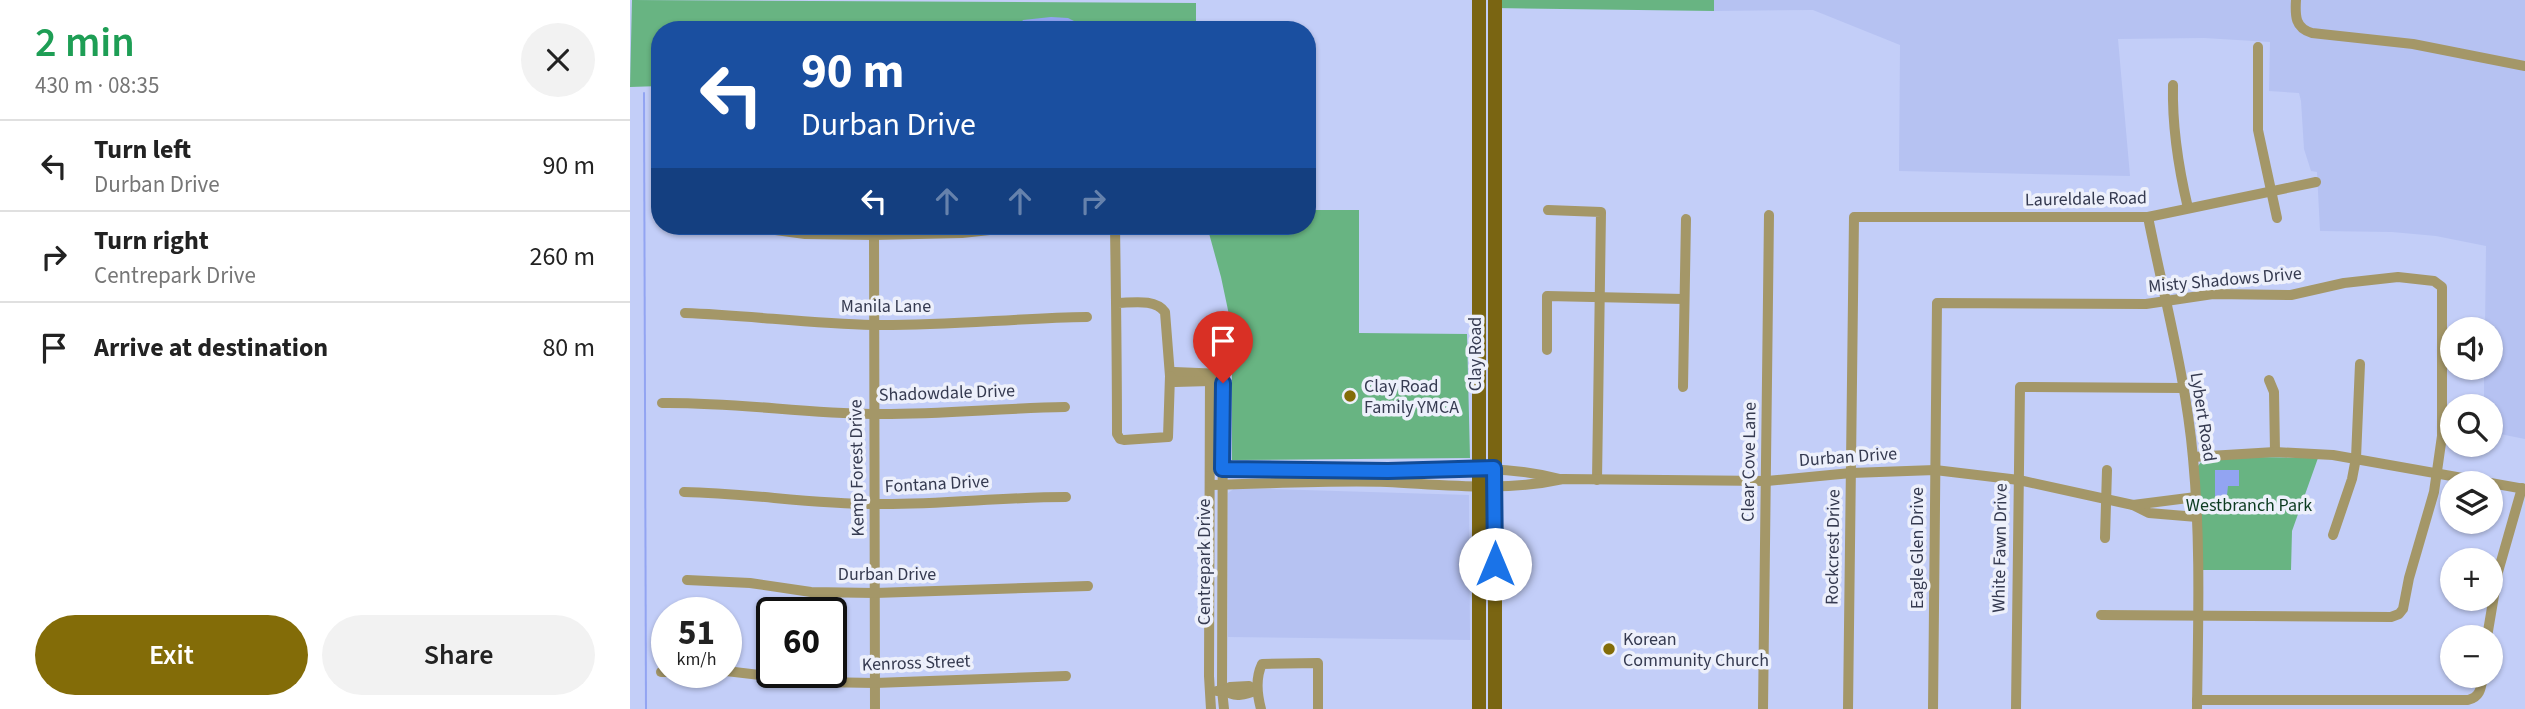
<!DOCTYPE html>
<meta charset="utf-8">
<style>
:root{--surface:#fff;--page:#f2f2f2;--text:#222;--muted:#767676;--line:#e0e0e0;--accent:#836c08}
body{margin:0;font-family:"Source Sans 3",sans-serif;background:var(--page);color:var(--text);height:100vh;display:flex;flex-direction:column;font-size:26px;white-space:nowrap}
*{box-sizing:border-box;margin:0}
p{font-size:23px;color:var(--muted)}
.icon{flex:none;width:38px;height:38px;fill:none;stroke:currentColor;stroke-width:2;stroke-linecap:round;stroke-linejoin:round}
.map{position:relative;flex:1;overflow:hidden}
.sheet{display:flex;flex-direction:column;background:var(--surface);width:630px}
.sheet>*{flex:none}
.hud{position:absolute;left:21px;top:21px;width:665px;height:214px;border-radius:28px;box-shadow:0 2px 5px #0004;background:#1a4fa0;color:#fff;overflow:hidden}
.buttons{position:absolute;left:1810px;top:317px;display:grid;gap:14px}
.buttons a{display:grid;place-items:center;width:63px;height:63px;border-radius:50%;background:var(--surface);box-shadow:0 2px 5px #0004;font-size:35px}
.speed{position:absolute;left:21px;top:597px;display:flex;gap:14px;font-size:35px;font-weight:700;text-align:center}
.speed>*{display:grid;place-content:center;width:91px;height:91px;border-radius:50%;background:var(--surface);box-shadow:0 2px 5px #0004;line-height:1}
.speed small{font-size:18px;font-weight:400}
.speed .limit{border:4px solid #111;border-radius:10px;background:#fff;color:#111}
.pin{position:absolute;display:grid;place-items:center;width:60px;height:60px;color:#fff;margin:-72px -30px;border-radius:50% 50% 50% 0;rotate:-45deg;box-shadow:0 0 7px #0007}
.pin .icon{rotate:45deg}
.me{position:absolute;width:77px;margin:-38px;rotate:0deg;stroke-linejoin:round;filter:drop-shadow(0 0 5px #0008)}
.turn{display:flex;align-items:center;gap:24px;height:147px;padding:0 35px;font-size:32px}
.turn .icon{width:91px;height:91px;stroke-width:2.5}
.turn b{display:block;font-size:49px;line-height:60px}
.lanes{display:flex;align-items:center;height:66px;padding:0 35px;background:#0003;justify-content:center;gap:35px;direction:ltr}
.lanes .off{opacity:.35}
.round{display:grid;place-items:center;flex:none;width:74px;height:74px;border-radius:37px;background:var(--page)}
.summary{display:flex;align-items:center;justify-content:space-between;height:119px;padding:0 35px}
h1{font-size:42px;font-weight:600;line-height:52px;color:#1e9e55}
.primary-button{display:flex;gap:14px;margin-top:auto;padding:14px 35px}
.primary-button a{flex:1;height:80px;border-radius:42px;background:var(--accent);color:#fff;font-size:28px;font-weight:600;line-height:80px;text-align:center}
.primary-button a+a{background:var(--page);color:var(--text)}
ul{padding:0;list-style:none}
li{display:flex;align-items:center;gap:21px;height:91px;padding:0 35px;border-top:2px solid var(--line)}
li div{flex:1}
li b{display:block;font-size:26px}
li em{font-style:normal}
main{display:flex;flex:1;min-height:0}
.map>svg:first-child{display:block}
.built{fill:#b6c2f2}
.green{fill:#68b482}
.water{fill:#92a4f2}
.lines{fill:none;stroke-linecap:round;stroke-linejoin:round}
.stream{stroke:#92a4f2;stroke-width:2}
.minor{stroke:#a49768;stroke-width:10}
.major{stroke:#7a6512;stroke-width:14}
.route-casing{stroke:#114b97;stroke-width:18}
.route{stroke:#1a73e8;stroke-width:12}
.poi-dot{fill:#836c08;stroke:#edf0fb;stroke-width:2.5}
.labels{text-anchor:middle;dominant-baseline:central;stroke-width:7;stroke-linejoin:round;paint-order:stroke}
.street-label{font-size:18px;fill:#353a50;stroke:#edf0fb}
.poi-label{font-size:18px;fill:#353a50;stroke:#edf0fb;text-anchor:start}
.park-label{font-size:18px;fill:#0c3b20;stroke:#edf0fb}
</style>
<main>
<section class="sheet">
<div class="summary"><div><h1>2 min</h1><p>430 m · 08:35</p></div><a class="round"><svg class="icon" aria-label="close" viewBox="0 0 24 24"><path d="M6 6l12 12M18 6L6 18"/></svg></a></div>
<ul>
<li><svg class="icon" aria-label="left" viewBox="0 0 24 24"><path d="M17 20v-9H6M10 6l-5 5 5 5"/></svg><div><b>Turn left</b><p>Durban Drive</p></div><em>90 m</em></li>
<li><svg class="icon" aria-label="right" viewBox="0 0 24 24"><path d="M7 20v-9h11M14 6l5 5-5 5"/></svg><div><b>Turn right</b><p>Centrepark Drive</p></div><em>260 m</em></li>
<li><svg class="icon" aria-label="arrive" viewBox="0 0 24 24"><path d="M6 21V4h12l-3 4 3 4H6"/></svg><div><b>Arrive at destination</b></div><em>80 m</em></li>
</ul>
<div class="primary-button"><a>Exit</a><a>Share</a></div>
</section>
<div class="map">
<svg width="1895" height="709" viewBox="0 0 1895 709">
<rect width="100%" height="100%" fill="#c3cef8"/>
<!-- built -->
<g class="built">
<path d="M1084,0H1895V439L1860,432V406H1854V368H1860V329H1855L1856,246L1806,236L1762,232L1690,231L1687,172L1681,171L1674,149L1671,101L1669,93L1639,91L1640,42L1574,38L1488,39L1500,176L1269,171L1270,45L1183,10L1084,11Z"/>
<path d="M605,488L839,495L840,640L598,637V493Z"/>
</g>
<!-- green -->
<g class="green">
<path d="M2,0L566,3V28L572,30H30V86L0,87Z"/>
<path d="M865,0H1084V11L865,8Z"/>
<path d="M677,210H729V333L837,334L840,458L602,460V329L591,277L577,226H677Z"/>
<path d="M1623,457L1688,458L1662,531L1661,570H1572L1568,466L1572,461Z"/>
</g>
<!-- water -->
<g class="water">
<path d="M421,17L438,18L462,30H386L393,20Z"/>
<path d="M1585,470H1609V486H1598L1596,504H1585Z"/>
</g>
<g class="lines">
<!-- stream -->
<path class="stream" d="M14,93L16,709"/>
<!-- minor -->
<g class="minor">
<path d="M1666,0C1665,16 1665,28 1682,33L1783,44L1895,66"/>
<path d="M1628,47V130L1647,218"/>
<path d="M1543,85C1542,128 1548,166 1558,208"/>
<path d="M918,210L971,212L967,480"/>
<path d="M1518,217C1534,297 1556,378 1563,458C1571,542 1568,626 1567,709"/>
<path d="M116,226L175,234L244,235L332,233L378,228L435,229"/>
<path d="M244,226L245,709"/>
<path d="M485,226C486,295 487,365 487,434L490,439L494,440L538,437L540,376L535,312C524,298 502,303 486,303"/>
<path d="M55,313C118,315 180,324 243,325C314,326 386,318 457,317"/>
<path d="M917,350V296L1054,299"/>
<path d="M580,374L579,676L581,709"/>
<path d="M540,376L544,372L593,374L592,690L594,709"/>
<path d="M540,376L545,382L580,381"/>
<path d="M1639,380L1644,392L1645,452"/>
<path d="M1053,387L1056,219"/>
<path d="M32,403C103,402 171,413 242,414C306,415 371,408 435,407"/>
<path d="M1563,457L1645,452L1703,455L1895,489"/>
<path d="M581,469C640,468 700,473 759,471C817,469 873,464 930,479"/>
<path d="M581,485C639,484 699,480 757,482C817,485 874,492 933,479L1137,481L1221,473L1305,470L1389,480L1503,505L1519,513L1567,517"/>
<path d="M54,492C118,493 180,504 245,504C309,505 372,497 436,497"/>
<path d="M1503,505L1566,497"/>
<path d="M1703,535L1722,479L1726,458L1730,364"/>
<path d="M1475,538L1477,470"/>
<path d="M57,580L120,583L181,592L245,593L458,586"/>
<path d="M1857,637L1868,572L1892,488"/>
<path d="M96,671L188,682L245,683L436,676"/>
<path d="M31,672H37"/>
<path d="M595,690L600,687L619,686L624,690"/>
<path d="M587,691L595,690C604,699 617,694 627,690"/>
<path d="M1567,700H1838C1851,697 1851,687 1853,676"/>
<path d="M631,709C627,694 625,679 632,664L688,663V709"/>
<path d="M1133,709L1139,215"/>
<path d="M1218,709L1224,217H1518L1686,182"/>
<path d="M1303,709L1307,303L1516,304L1583,294L1661,295L1714,283L1768,277L1804,281L1812,287V436L1804,492L1779,578L1773,609L1769,614L1761,617L1471,615"/>
<path d="M1386,709L1390,387L1553,388"/>
</g>
<!-- major -->
<g class="major">
<path d="M849,0V709"/>
<path d="M865,0V709"/>
</g>
</g>
<g class="lines">
<!-- route casing -->
<g class="route-casing">
<path id="route" d="M593,383L592,469L758,471L864,468L865,564"/>
</g>
<!-- route -->
<use href="#route" class="route"/>
</g>
<!-- markers -->
<g class="poi-dot">
<circle cx="720" cy="396" r="7"/>
<circle cx="979" cy="649" r="7"/>
</g>
<g class="labels">
<!-- street labels -->
<g class="street-label">
<text transform="translate(1456 199) rotate(-1)">Laureldale Road</text>
<text transform="translate(1595 280) rotate(-5)">Misty Shadows Drive</text>
<text x="256" y="306">Manila Lane</text>
<text transform="translate(845 354) rotate(-90)">Clay Road</text>
<text transform="translate(317 393) rotate(-2)">Shadowdale Drive</text>
<text transform="translate(1573 417) rotate(81)">Lybert Road</text>
<text transform="translate(1218 457) rotate(-4)">Durban Drive</text>
<text transform="translate(1119 462) rotate(-89)">Clear Cove Lane</text>
<text transform="translate(227 468) rotate(-91)">Kemp Forest Drive</text>
<text transform="translate(307 484) rotate(-3)">Fontana Drive</text>
<text transform="translate(1203 547) rotate(-89)">Rockcrest Drive</text>
<text transform="translate(1287 548) rotate(-90)">Eagle Glen Drive</text>
<text transform="translate(1370 548) rotate(-89)">White Fawn Drive</text>
<text transform="translate(574 562) rotate(-90)">Centrepark Drive</text>
<text x="257" y="574">Durban Drive</text>
<text transform="translate(286 663) rotate(-2)">Kenross Street</text>
</g>
<!-- poi labels -->
<g class="poi-label">
<text x="734" y="386">Clay Road<tspan x="734" dy="21">Family YMCA</tspan></text>
<text x="993" y="639">Korean<tspan x="993" dy="21">Community Church</tspan></text>
</g>
<!-- park labels -->
<g class="park-label">
<text x="1619" y="505">Westbranch Park</text>
</g>
</g>
</svg>
<div class="buttons">
<a><svg class="icon" aria-label="sound" viewBox="0 0 24 24"><path d="M4 9h4l5-4v14l-5-4H4zM17 9q2 3 0 6"/></svg></a>
<a><svg class="icon" aria-label="search" viewBox="0 0 24 24"><circle cx="10" cy="10" r="6"/><path d="M15 15l6 6"/></svg></a>
<a><svg class="icon" aria-label="layers" viewBox="0 0 24 24"><path d="M12 4l9 5-9 5-9-5zM3 14l9 5 9-5"/></svg></a>
<a>+</a>
<a>−</a>
</div>
<div class="speed"><div>51<small>km/h</small></div><div class="limit">60</div></div>
<div class="pin" style="left:593px;top:383px;background:#d93025"><svg class="icon" aria-label="arrive" viewBox="0 0 24 24"><path d="M6 21V4h12l-3 4 3 4H6"/></svg></div>
<svg class="me" style="left:865px;top:564px" viewBox="-20 -20 40 40"><circle r="19" fill="#fff"/><path d="M0-13L10 11 0 6-10 11z" fill="#1a73e8"/></svg>
<div class="hud">
<div class="turn"><svg class="icon" aria-label="left" viewBox="0 0 24 24"><path d="M17 20v-9H6M10 6l-5 5 5 5"/></svg><div><b>90 m</b>Durban Drive</div></div>
<div class="lanes"><svg class="icon" aria-label="left" viewBox="0 0 24 24"><path d="M17 20v-9H6M10 6l-5 5 5 5"/></svg><svg class="icon off" aria-label="ahead" viewBox="0 0 24 24"><path d="M12 20V5M6 11l6-6 6 6"/></svg><svg class="icon off" aria-label="ahead" viewBox="0 0 24 24"><path d="M12 20V5M6 11l6-6 6 6"/></svg><svg class="icon off" aria-label="right" viewBox="0 0 24 24"><path d="M7 20v-9h11M14 6l5 5-5 5"/></svg></div>
</div>
</div>
</main>
